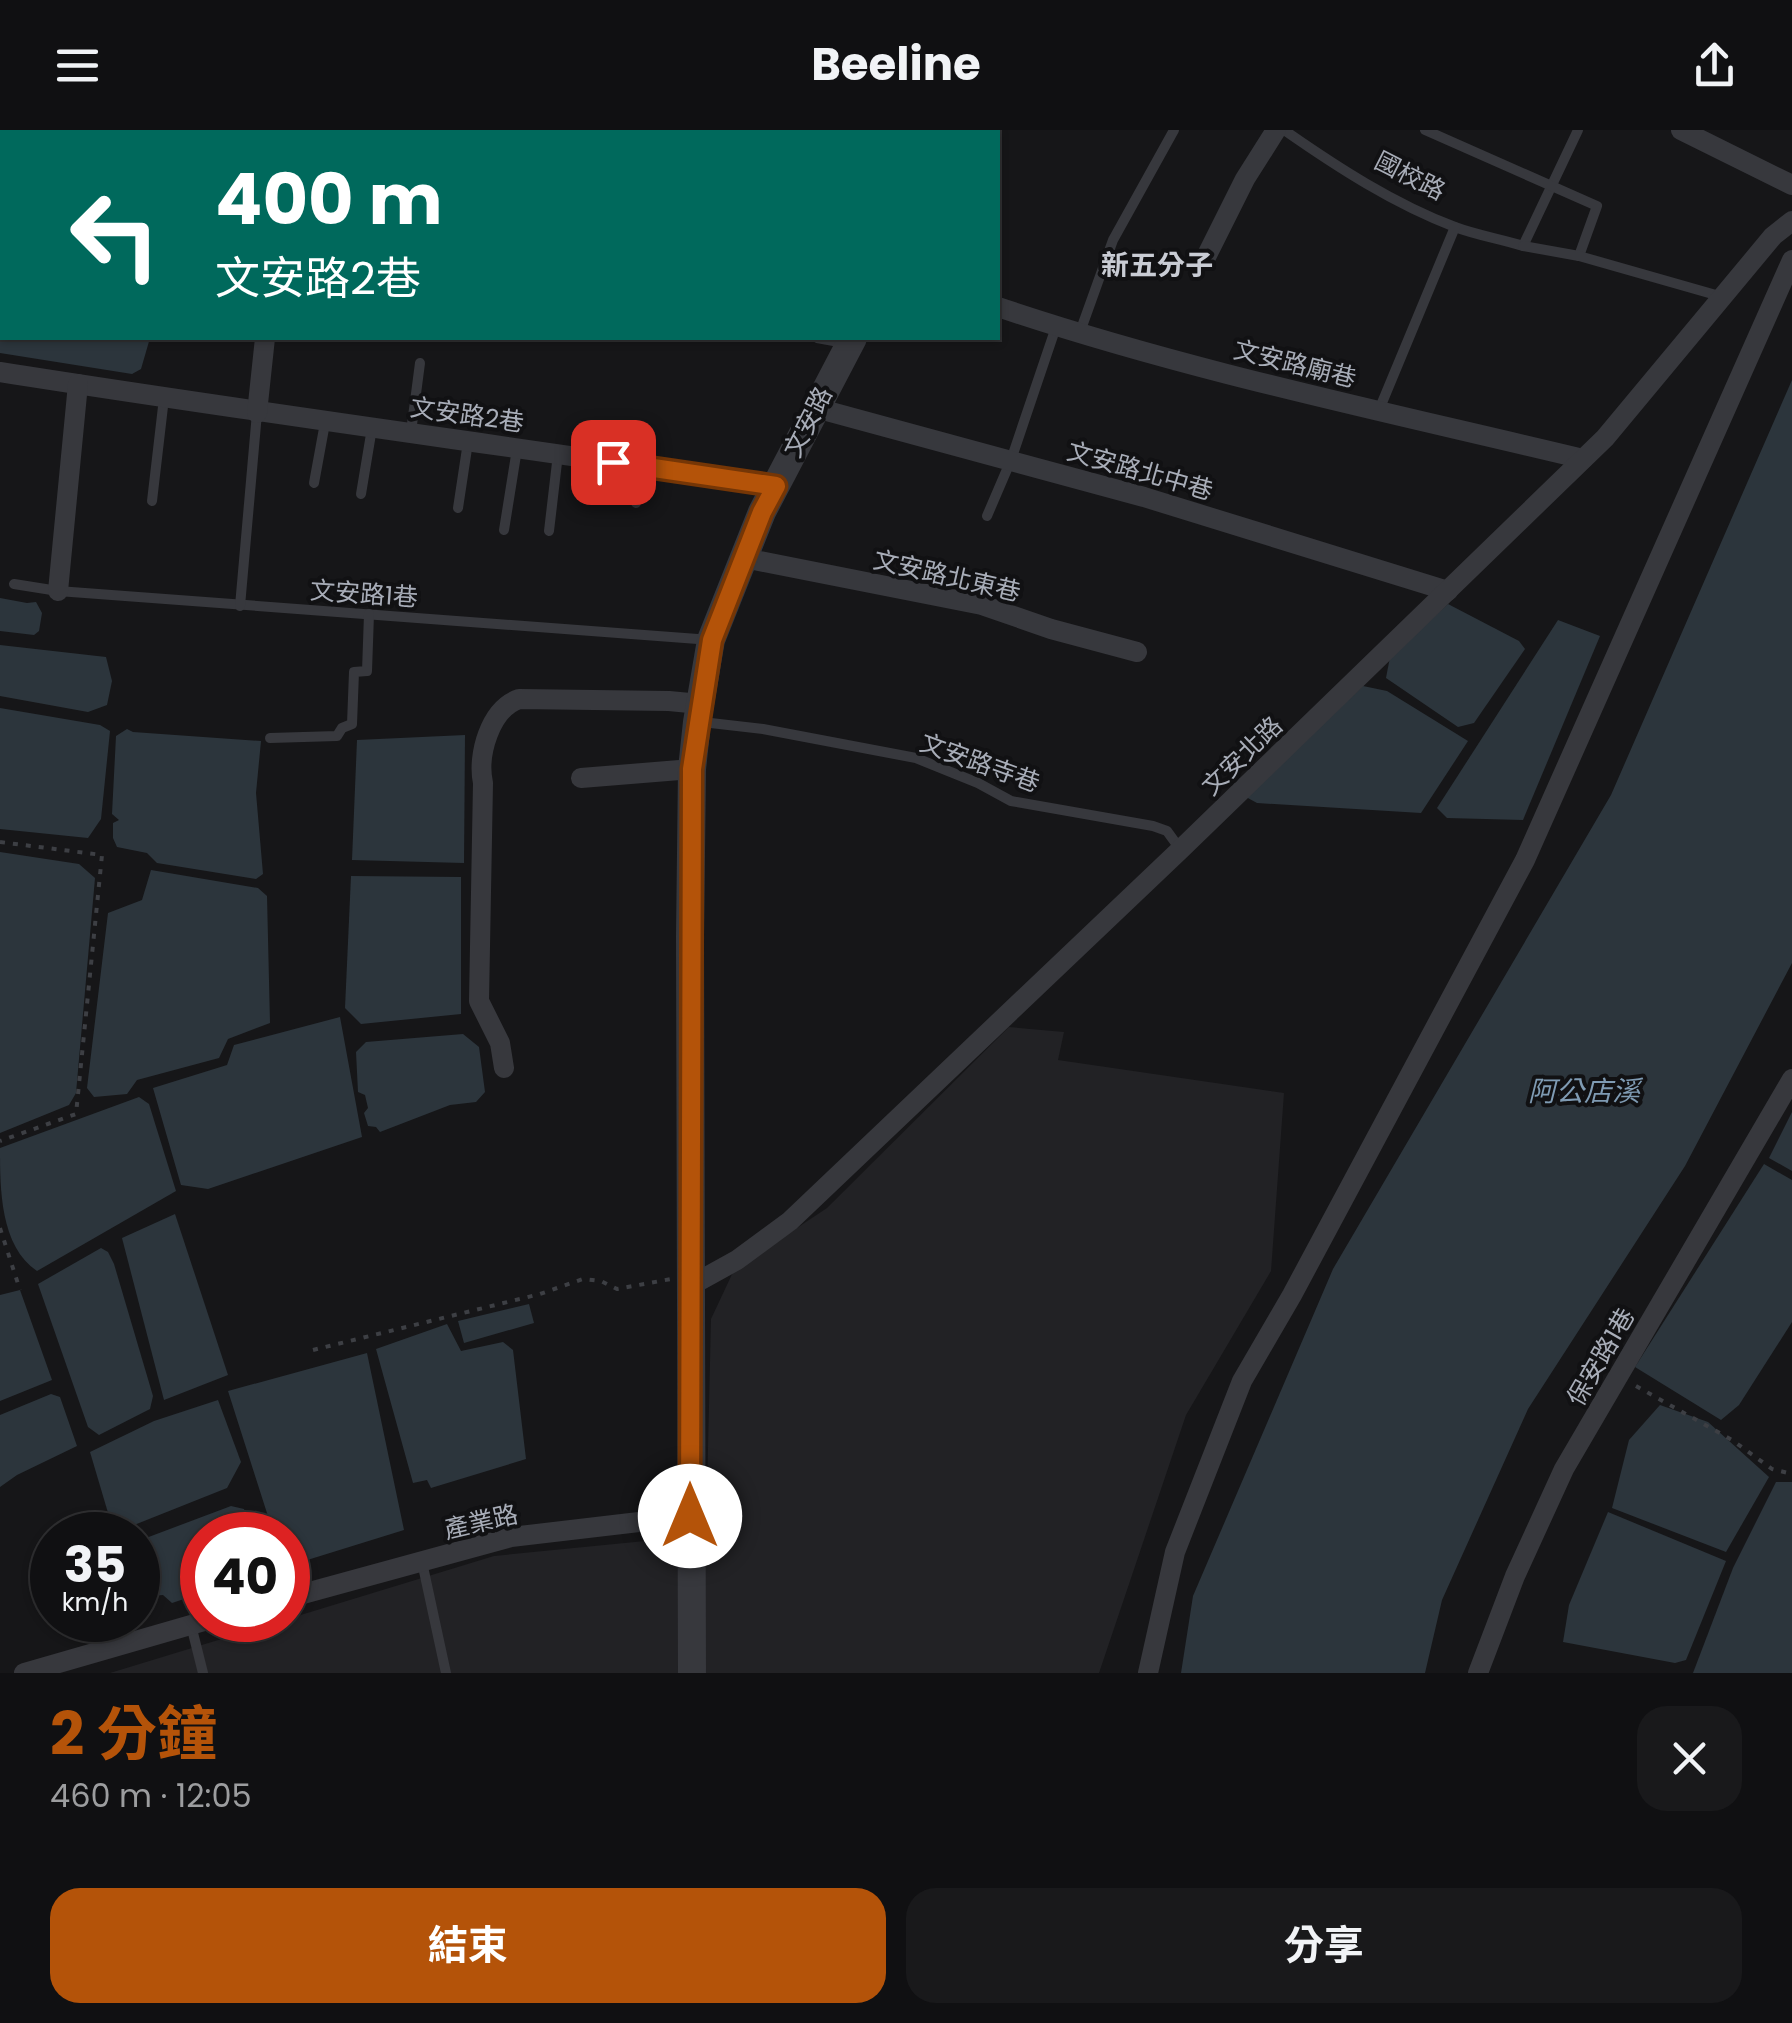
<!DOCTYPE html>
<html lang="zh-TW">
<meta charset="utf-8">
<style>
:root{--surface:#101012;--page:#19191b;--text:#f1f3f6;--muted:#9c9d9f;--line:#303032;--accent:#b45309}
body{margin:0;font-family:Poppins,"Noto Sans TC",sans-serif;background:var(--page);color:var(--text);height:100vh;display:flex;flex-direction:column;font-size:38px;white-space:nowrap}
*{box-sizing:border-box;margin:0}
p{font-size:32px;color:var(--muted)}
.icon{flex:none;width:55px;height:55px;fill:none;stroke:currentColor;stroke-width:2;stroke-linecap:round;stroke-linejoin:round}
.map{position:relative;height:1543px;overflow:hidden}
.drawer{display:flex;flex-direction:column;background:var(--surface);flex:1}
.drawer>*{flex:none}
.hud{position:absolute;left:0px;top:0px;width:1000px;height:210px;box-shadow:0 2px 8px #0004,0 0 0 2px var(--line);background:#00695c;color:#fff;overflow:hidden}
.speed{position:absolute;left:30px;top:1382px;display:flex;gap:20px;font-size:50px;font-weight:700;text-align:center}
.speed>*{display:grid;place-content:center;width:130px;height:130px;border-radius:50%;background:var(--surface);box-shadow:0 2px 8px #0004,0 0 0 2px var(--line);line-height:1}
.speed small{font-size:25px;font-weight:400}
.speed .limit{border:15px solid #d22;background:#fff;color:#111}
.pin{position:absolute;display:grid;place-items:center;width:85px;height:85px;color:#fff;margin:-42px;border-radius:20px;box-shadow:0 5px 15px #0006}
.me{position:absolute;width:110px;margin:-55px;rotate:0deg;stroke-linejoin:round;filter:drop-shadow(0 0 8px #0008)}
.turn{display:flex;align-items:center;gap:35px;height:210px;padding:0 50px;font-size:45px}
.turn .icon{width:130px;height:130px;stroke-width:2.5}
.turn b{display:block;font-size:70px;line-height:85px}
.round{display:grid;place-items:center;flex:none;width:105px;height:105px;border-radius:30px;background:var(--page)}
.overview{display:flex;align-items:center;justify-content:space-between;height:170px;padding:0 50px}
h1{font-size:60px;font-weight:700;line-height:75px;color:var(--accent)}
.cta{display:flex;gap:20px;margin-top:auto;padding:20px 50px}
.cta a{flex:1;height:115px;border-radius:30px;background:var(--accent);color:#fff;font-size:40px;font-weight:700;line-height:115px;text-align:center}
.cta a+a{background:var(--page);color:var(--text)}
header{display:flex;justify-content:space-between;align-items:center;height:130px;padding:0 50px;background:var(--surface);font-size:45px;font-weight:700}
.map>svg:first-child{display:block}
.built{fill:#222225}
.water{fill:#2c353c}
.lines{fill:none;stroke-linecap:round;stroke-linejoin:round}
.stream{stroke:#2c353c;stroke-width:5}
.path{stroke:#3d3f44;stroke-width:4;stroke-dasharray:5 8;stroke-linecap:butt}
.service{stroke:#37383d;stroke-width:10}
.minor{stroke:#37383d;stroke-width:20}
.tertiary{stroke:#37383d;stroke-width:28}
.route-casing{stroke:#753606;stroke-width:25}
.route{stroke:#b45309;stroke-width:18}
.labels{text-anchor:middle;dominant-baseline:central;stroke-width:8;stroke-linejoin:round;paint-order:stroke}
.street-label{font-size:25px;fill:#a8adb8;stroke:#111113}
.neighbourhood-label{font-size:28px;font-weight:bold;fill:#c9ccd4;stroke:#111113}
.water-label{font-size:28px;font-style:italic;fill:#7f9bb3;stroke:#111113}
</style>
<header><svg class="icon" aria-label="menu" viewBox="0 0 24 24"><path d="M4 6h16M4 12h16M4 18h16"/></svg>Beeline<svg class="icon" aria-label="share" viewBox="0 0 24 24"><path d="M12 15V3M7 8l5-5 5 5M5 13v7h14v-7"/></svg></header>
<div class="map">
<svg width="1792" height="1543" viewBox="0 0 1792 1543">
<rect width="100%" height="100%" fill="#161618"/>
<!-- built -->
<path class="built" d="M1009,897L1064,902L1058,930L1284,963L1271,1141L1186,1285L1099,1543H110L494,1426L706,1405L711,1189L734,1140L827,1078Z"/>
<!-- water -->
<g class="water">
<path d="M53,0H261L51,2Z"/>
<path d="M0,134L2,208H150L141,239L132,244L0,223Z"/>
<path d="M1792,250V833L1685,1036L1528,1279L1442,1470L1425,1543H1181L1193,1466L1333,1139L1611,665Z"/>
<path d="M0,468L27,473L36,472L42,483L39,501L34,505L0,501Z"/>
<path d="M1448,474L1519,511L1525,519L1474,593L1458,597L1386,548L1390,527Z"/>
<path d="M1558,490L1600,506L1523,690L1447,688L1437,678Z"/>
<path d="M0,515L106,527L112,551L107,575L88,582L0,566Z"/>
<path d="M1363,556L1387,561L1468,611L1421,683L1257,673L1246,667Z"/>
<path d="M0,578L100,595L110,601L101,689L88,708L0,699Z"/>
<path d="M127,599L133,602L261,611L256,663L263,744L256,749L157,733L147,723L117,717L113,708V693L119,690L112,684L116,606Z"/>
<path d="M465,605L464,733L352,730L357,610Z"/>
<path d="M0,722L79,734L95,748L76,963L69,975L0,1003Z"/>
<path d="M151,740L258,758L267,766L270,893L228,909L219,928L137,950L127,964L94,967L87,958L108,783L142,770Z"/>
<path d="M351,746L461,747V884L361,894L345,878Z"/>
<path d="M340,887L362,1007L208,1059L181,1055L153,958L227,935L234,915Z"/>
<path d="M463,904L479,917L485,962L476,972L450,975L380,1002L376,997L368,996L364,983L368,978L365,965L358,962L356,922L366,912Z"/>
<path d="M139,967L149,974L176,1061L37,1141C0,1116 0,1059 0,1018Z"/>
<path d="M1792,982V1041L1769,1028Z"/>
<path d="M1764,1034L1792,1050V1192L1739,1275L1721,1290L1635,1237Z"/>
<path d="M175,1084L228,1245L164,1270L122,1108Z"/>
<path d="M101,1118L108,1122L114,1134L153,1266L150,1279L99,1305L88,1297L38,1154Z"/>
<path d="M20,1160L52,1250L0,1271V1165Z"/>
<path d="M529,1174L534,1193L464,1213L458,1191Z"/>
<path d="M447,1194L461,1221L503,1212L513,1220L526,1329L431,1358L427,1350L413,1353L376,1219Z"/>
<path d="M367,1223L404,1400L288,1436V1405H274L228,1261Z"/>
<path d="M51,1264L60,1267L77,1316L17,1345L0,1357V1285Z"/>
<path d="M218,1270L241,1332L227,1358L114,1403L90,1322L154,1291Z"/>
<path d="M1660,1275L1708,1292L1769,1347L1726,1422L1612,1378L1629,1310Z"/>
<path d="M1776,1352H1792V1543H1693L1733,1438Z"/>
<path d="M231,1376L244,1379L252,1405H202V1463L172,1473L163,1465L138,1467V1411Z"/>
<path d="M1608,1382L1726,1431L1686,1530L1675,1533L1563,1512L1569,1475Z"/>
</g>
<g class="lines">
<!-- stream -->
<g class="stream">
<path d="M9,2L11,0"/>
<path d="M0,14L2,11"/>
</g>
<!-- path -->
<g class="path">
<path d="M0,712L102,725L76,984L0,1011"/>
<path d="M0,1098L20,1160"/>
<path d="M313,1220L540,1164L583,1149L601,1151L617,1159L671,1149"/>
<path d="M1636,1256L1732,1310L1772,1339L1792,1344"/>
</g>
<!-- service -->
<g class="service">
<path d="M1284,0C1337,37 1394,74 1455,97C1476,105 1501,109 1523,116L1578,0"/>
<path d="M1425,0L1597,76L1579,126"/>
<path d="M428,2L429,0"/>
<path d="M585,2L587,0"/>
<path d="M693,2L694,0"/>
<path d="M1523,116L1579,126L1723,167"/>
<path d="M1080,202L1113,110L1174,0"/>
<path d="M817,208L845,213"/>
<path d="M1379,280L1455,97"/>
<path d="M411,302L420,233"/>
<path d="M314,353L325,293"/>
<path d="M361,364L372,298"/>
<path d="M152,371L164,268"/>
<path d="M636,373L641,337"/>
<path d="M458,378L468,312"/>
<path d="M987,386L1011,330L1056,197"/>
<path d="M504,400L517,319"/>
<path d="M549,401L558,324"/>
<path d="M14,454L58,461L711,510"/>
<path d="M240,476L257,283"/>
<path d="M702,592L763,599L916,628L978,653L1011,671L1153,696L1167,701L1180,719"/>
<path d="M270,608L337,606L342,598L352,594L354,542L367,541L369,484"/>
<path d="M422,1432L446,1543"/>
<path d="M191,1495L203,1543"/>
</g>
<!-- minor -->
<g class="minor">
<path d="M401,0L412,2"/>
<path d="M1681,0L1792,55"/>
<path d="M45,2L47,0"/>
<path d="M285,2V0"/>
<path d="M0,63L2,59"/>
<path d="M1205,129L1245,49L1276,0"/>
<path d="M998,177C1188,241 1387,282 1583,329"/>
<path d="M0,242C258,283 517,317 775,356"/>
<path d="M816,278L1144,367L1448,461"/>
<path d="M257,283L265,208"/>
<path d="M744,428L982,475L1051,499L1137,522"/>
<path d="M58,461L78,254"/>
<path d="M581,648L692,639"/>
<path d="M504,938L500,913L479,871L483,653C477,625 490,579 519,569L669,571L700,574"/>
<path d="M690,1156L737,1130L790,1091L1180,720L1605,308L1773,106L1792,91"/>
<path d="M288,1468L511,1407L690,1386"/>
<path d="M24,1543L208,1490"/>
<path d="M1148,1543L1175,1422L1242,1251L1292,1165L1525,730L1792,130"/>
<path d="M1478,1543L1515,1446L1564,1339L1792,949"/>
</g>
<!-- tertiary -->
<g class="tertiary">
<path d="M957,2L958,0"/>
<path d="M692,1543L690,806L692,639L697,592L711,510L762,382L853,208"/>
</g>
</g>
<g class="lines">
<!-- route casing -->
<g class="route-casing">
<path id="route" d="M613,332L776,356L762,382L712,510L692,639L690,1386"/>
</g>
<!-- route -->
<use href="#route" class="route"/>
</g>
<g class="labels">
<!-- street labels -->
<g class="street-label">
<text transform="translate(1410 46) rotate(27)">國校路</text>
<text transform="translate(1295 234) rotate(14)">文安路廟巷</text>
<text transform="translate(467 285) rotate(8)">文安路2巷</text>
<text transform="translate(808 292) rotate(-63)">文安路</text>
<text transform="translate(1140 341) rotate(16)">文安路北中巷</text>
<text transform="translate(947 446) rotate(13)">文安路北東巷</text>
<text transform="translate(364 464) rotate(4)">文安路1巷</text>
<text transform="translate(1242 626) rotate(-44)">文安北路</text>
<text transform="translate(980 633) rotate(20)">文安路寺巷</text>
<text transform="translate(1601 1227) rotate(-60)">保安路1巷</text>
<text transform="translate(481 1392) rotate(-13)">產業路</text>
</g>
<!-- neighbourhood labels -->
<g class="neighbourhood-label">
<text x="1157" y="135">新五分子</text>
</g>
<!-- water labels -->
<g class="water-label">
<text x="1584" y="961">阿公店溪</text>
</g>
</g>
</svg>
<div class="speed"><div>35<small>km/h</small></div><div class="limit">40</div></div>
<div class="pin" style="left:613px;top:332px;background:#d93025"><svg class="icon" aria-label="arrive" viewBox="0 0 24 24"><path d="M6 21V4h12l-3 4 3 4H6"/></svg></div>
<svg class="me" style="left:690px;top:1386px" viewBox="-20 -20 40 40"><circle r="19" fill="#fff"/><path d="M0-13L10 11 0 6-10 11z" fill="#b45309"/></svg>
<div class="hud">
<div class="turn"><svg class="icon" aria-label="left" viewBox="0 0 24 24"><path d="M17 20v-9H6M10 6l-5 5 5 5"/></svg><div><b>400 m</b>文安路2巷</div></div>
</div>
</div>
<section class="drawer">
<div class="overview"><div><h1>2 分鐘</h1><p>460 m · 12:05</p></div><a class="round"><svg class="icon" aria-label="close" viewBox="0 0 24 24"><path d="M6 6l12 12M18 6L6 18"/></svg></a></div>
<div class="cta"><a>結束</a><a>分享</a></div>
</section>
